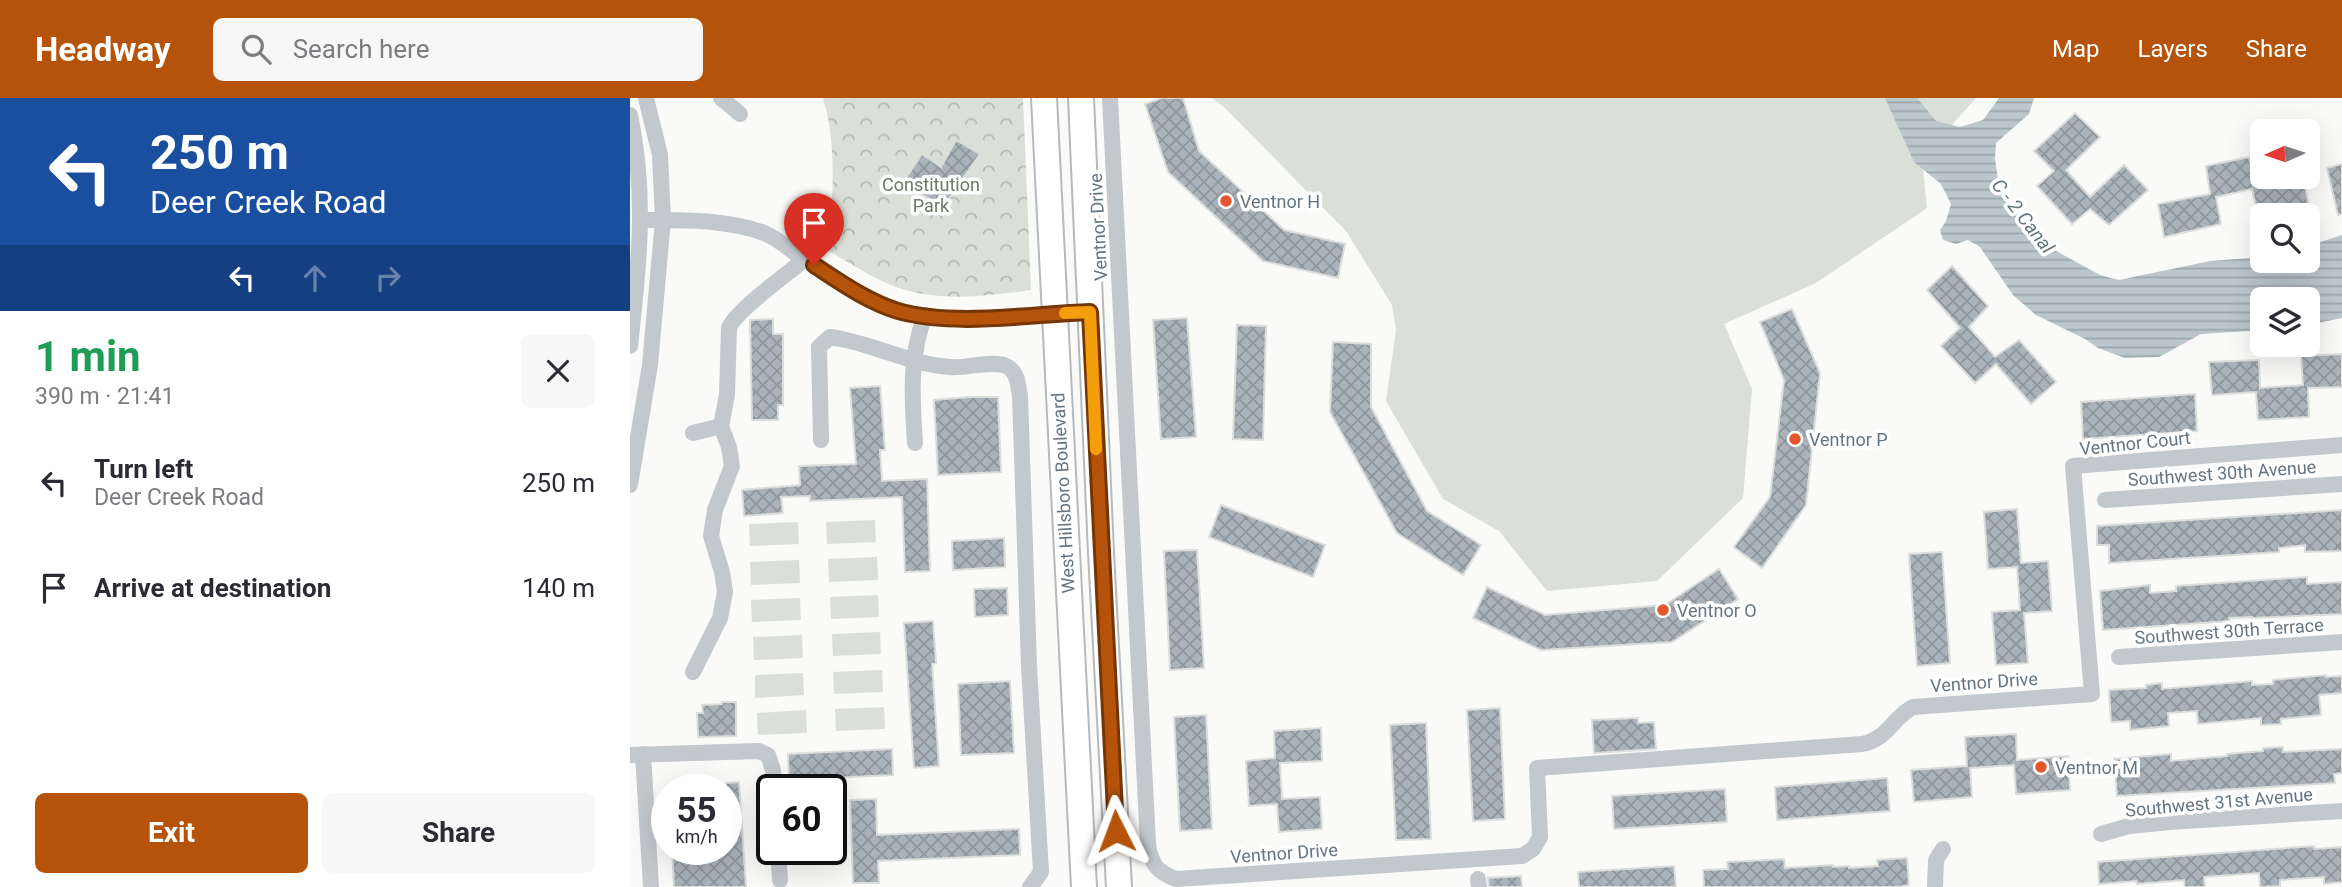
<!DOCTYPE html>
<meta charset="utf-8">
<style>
:root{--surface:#fff;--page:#f7f7f7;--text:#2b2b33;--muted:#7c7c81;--accent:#b45309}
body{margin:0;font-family:Roboto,sans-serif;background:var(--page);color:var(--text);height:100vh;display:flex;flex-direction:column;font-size:26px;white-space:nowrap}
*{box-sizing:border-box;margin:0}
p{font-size:23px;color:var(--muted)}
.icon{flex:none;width:38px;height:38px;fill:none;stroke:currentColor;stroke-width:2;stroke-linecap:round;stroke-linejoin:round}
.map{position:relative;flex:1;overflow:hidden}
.drawer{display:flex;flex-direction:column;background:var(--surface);width:630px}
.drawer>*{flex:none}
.guide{background:#1a4fa0;color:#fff;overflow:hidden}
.needle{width:46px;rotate:267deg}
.tools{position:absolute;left:1620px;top:21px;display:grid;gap:14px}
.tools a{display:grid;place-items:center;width:70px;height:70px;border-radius:10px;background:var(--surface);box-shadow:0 7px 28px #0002;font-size:35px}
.speed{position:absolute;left:21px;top:676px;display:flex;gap:14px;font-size:35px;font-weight:700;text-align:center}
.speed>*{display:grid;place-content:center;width:91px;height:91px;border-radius:50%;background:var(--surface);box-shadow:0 7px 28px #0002;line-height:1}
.speed small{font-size:18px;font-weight:400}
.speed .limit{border:4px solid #111;border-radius:10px;background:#fff;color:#111}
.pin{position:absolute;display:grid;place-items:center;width:60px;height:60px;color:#fff;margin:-72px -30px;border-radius:50% 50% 50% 0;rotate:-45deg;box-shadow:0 0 7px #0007}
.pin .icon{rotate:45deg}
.me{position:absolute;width:77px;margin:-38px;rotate:357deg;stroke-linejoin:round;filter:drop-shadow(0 0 5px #0008)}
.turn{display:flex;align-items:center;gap:24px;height:147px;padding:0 35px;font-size:32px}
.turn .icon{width:91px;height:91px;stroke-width:2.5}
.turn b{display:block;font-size:49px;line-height:60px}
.lanes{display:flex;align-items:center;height:66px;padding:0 35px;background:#0003;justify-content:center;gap:35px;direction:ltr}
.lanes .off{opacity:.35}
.round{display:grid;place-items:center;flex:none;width:74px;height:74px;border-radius:10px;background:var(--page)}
.summary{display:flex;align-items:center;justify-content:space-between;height:119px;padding:0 35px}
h1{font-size:42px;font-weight:700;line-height:52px;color:#1e9e55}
.button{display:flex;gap:14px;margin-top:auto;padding:14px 35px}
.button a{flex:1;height:80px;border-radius:10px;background:var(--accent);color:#fff;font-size:28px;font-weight:700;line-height:80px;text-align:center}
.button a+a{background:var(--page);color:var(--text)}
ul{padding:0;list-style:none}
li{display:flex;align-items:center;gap:21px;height:105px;padding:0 35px}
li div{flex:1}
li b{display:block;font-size:26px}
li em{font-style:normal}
header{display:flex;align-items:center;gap:42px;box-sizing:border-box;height:98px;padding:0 35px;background:var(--accent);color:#fff}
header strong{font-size:33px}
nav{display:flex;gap:38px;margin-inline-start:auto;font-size:24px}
.search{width:490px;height:63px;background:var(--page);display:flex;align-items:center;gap:18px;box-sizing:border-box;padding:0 24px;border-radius:10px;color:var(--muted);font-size:26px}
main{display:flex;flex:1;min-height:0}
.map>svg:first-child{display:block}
.green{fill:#dadfd7}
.park{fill:url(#park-crowns)}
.water{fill:url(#water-rules)}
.building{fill:url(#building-cross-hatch);stroke:#dcdcda;stroke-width:2}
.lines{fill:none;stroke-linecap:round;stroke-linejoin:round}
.primary-casing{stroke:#b5babe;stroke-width:28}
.street{stroke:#c3c8cc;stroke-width:16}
.primary{stroke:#fff;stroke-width:24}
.route-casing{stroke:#753606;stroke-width:18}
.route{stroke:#b45309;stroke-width:12}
.slow{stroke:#f59e0b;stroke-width:12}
.poi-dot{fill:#e4572e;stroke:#fff;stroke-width:2.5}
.labels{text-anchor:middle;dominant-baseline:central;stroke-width:7;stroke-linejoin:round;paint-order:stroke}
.park-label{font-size:18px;fill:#687a64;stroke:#fff}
.poi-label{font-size:18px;fill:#657683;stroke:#fff;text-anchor:start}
.street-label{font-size:18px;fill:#657683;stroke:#fff}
.water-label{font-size:19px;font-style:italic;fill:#60757c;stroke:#fff}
</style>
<header>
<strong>Headway</strong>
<div class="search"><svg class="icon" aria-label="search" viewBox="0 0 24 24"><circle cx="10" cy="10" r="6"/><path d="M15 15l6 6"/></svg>Search here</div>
<nav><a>Map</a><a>Layers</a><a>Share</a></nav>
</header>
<main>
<section class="drawer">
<div class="guide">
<div class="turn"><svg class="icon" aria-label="left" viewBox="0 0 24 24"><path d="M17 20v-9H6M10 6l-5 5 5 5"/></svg><div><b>250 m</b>Deer Creek Road</div></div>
<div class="lanes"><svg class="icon" aria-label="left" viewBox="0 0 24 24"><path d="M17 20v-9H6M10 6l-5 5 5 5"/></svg><svg class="icon off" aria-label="ahead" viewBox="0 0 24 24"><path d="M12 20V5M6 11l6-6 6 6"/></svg><svg class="icon off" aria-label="right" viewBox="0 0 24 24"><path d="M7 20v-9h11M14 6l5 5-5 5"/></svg></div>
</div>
<div class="summary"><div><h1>1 min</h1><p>390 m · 21:41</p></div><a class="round"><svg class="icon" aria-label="close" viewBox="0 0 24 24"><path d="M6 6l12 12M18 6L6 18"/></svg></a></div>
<ul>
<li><svg class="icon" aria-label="left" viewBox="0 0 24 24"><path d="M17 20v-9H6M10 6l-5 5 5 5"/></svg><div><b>Turn left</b><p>Deer Creek Road</p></div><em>250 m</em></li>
<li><svg class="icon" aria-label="arrive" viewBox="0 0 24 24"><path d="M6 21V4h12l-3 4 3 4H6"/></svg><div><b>Arrive at destination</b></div><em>140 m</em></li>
</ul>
<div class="button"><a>Exit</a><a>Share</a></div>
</section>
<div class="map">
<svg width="1712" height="789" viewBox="0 0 1712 789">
<defs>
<pattern id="park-crowns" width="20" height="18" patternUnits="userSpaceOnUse" patternTransform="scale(1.75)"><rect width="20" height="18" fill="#dadfd7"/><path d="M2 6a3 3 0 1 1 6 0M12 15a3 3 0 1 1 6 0" fill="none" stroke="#b4b9b4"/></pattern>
<pattern id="water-rules" width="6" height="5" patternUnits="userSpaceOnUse" patternTransform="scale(1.75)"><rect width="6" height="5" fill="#bbc7cb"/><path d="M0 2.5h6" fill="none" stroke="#9ca6aa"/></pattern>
<pattern id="building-cross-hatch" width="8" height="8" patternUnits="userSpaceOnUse" patternTransform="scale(1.75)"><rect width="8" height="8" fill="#aab3b9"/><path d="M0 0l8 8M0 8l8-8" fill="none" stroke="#8e969c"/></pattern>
</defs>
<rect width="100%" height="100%" fill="#fafaf8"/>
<!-- green -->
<g class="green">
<path d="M582,0H1346L1292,60L1297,110L1186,185L1094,226L1122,291L1113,400L1027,483L917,493L869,433L813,401L756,303L766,232L762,207L716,133L595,10Z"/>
<path d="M245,422L246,444L197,446L196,424Z"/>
<path d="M168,424L169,446L120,448L119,426Z"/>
<path d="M247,459L248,482L199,484L198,461Z"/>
<path d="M169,462L170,485L121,487L120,464Z"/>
<path d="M248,497L249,519L201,521L200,499Z"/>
<path d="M170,500L171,522L122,524L121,502Z"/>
<path d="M250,534L251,556L203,558L202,536Z"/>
<path d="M172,537L173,560L124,562L123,539Z"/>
<path d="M252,572L253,594L204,596L203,574Z"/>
<path d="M173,575L174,597L125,600V577Z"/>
<path d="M254,609L255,631L206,633L205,611Z"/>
<path d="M176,612L177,635L128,637L127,615Z"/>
</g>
<!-- park -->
<path class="park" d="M193,0H393L401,192C354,199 301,205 256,185C236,176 217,163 199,153C202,101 208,50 193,0Z"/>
<!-- water -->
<path class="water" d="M1255,0H1287L1306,23L1330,29L1353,22L1369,0H1404L1399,16L1366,45L1365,61L1368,81L1392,126L1417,148L1470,177L1489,182L1580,163L1633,159V163H1678V148L1712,137V220L1678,227V201H1633V232L1571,236L1529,259L1495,260L1468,250L1455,241L1406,217L1383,197L1350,149L1338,142L1326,146L1313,142L1310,132L1316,123L1321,106L1311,86L1284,64Z"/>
<!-- building -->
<g class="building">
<path d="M532,0H553L569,53L654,132L715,146L708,180L633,163L538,74L515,6Z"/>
<path d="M1445,15L1470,39L1436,72L1460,99L1494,67L1518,92L1479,127L1460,111L1442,126L1407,88L1424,73L1404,53Z"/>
<path d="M326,42L350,56L313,109L280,89L283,84L276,80L292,56L311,69Z"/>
<path d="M1619,59L1625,85L1658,79H1673L1679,108L1628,118L1622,91L1586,99L1591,126L1534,139L1528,106L1580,96L1576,68Z"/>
<path d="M1712,66V116L1708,117L1697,70Z"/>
<path d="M1322,168L1358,208L1339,229L1365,259L1389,242L1426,284L1401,306L1366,266L1345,285L1311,248L1330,230L1297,192Z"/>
<path d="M1162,211L1190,275L1176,407L1132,470L1104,449L1140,399L1154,282L1130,224Z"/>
<path d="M557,220L566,339L531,341L523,222Z"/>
<path d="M143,221V236H153V307H148V322H122L120,222Z"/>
<path d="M607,227L636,228L633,342L603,341Z"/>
<path d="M703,244L741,246V309L797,413L851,447L833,477L767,435L700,314Z"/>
<path d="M1712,256V289L1678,290L1679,319L1628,322L1626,294L1582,297L1579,264L1629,262L1630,290L1673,287L1671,258Z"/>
<path d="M250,288L255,352H250L252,383L297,381L300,473L275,474L272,399L180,403V398L151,399L153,415L114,418L112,392L170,387L169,368L226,366L220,290Z"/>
<path d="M1565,296L1567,333L1453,341L1451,304Z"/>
<path d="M339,299H368L371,374L308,377L304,302Z"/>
<path d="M591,407L695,447L683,479L579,439Z"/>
<path d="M1387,411L1391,465L1418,463L1422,513L1394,515L1398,565L1366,567L1362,514L1390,512L1387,469L1358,471L1354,414Z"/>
<path d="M1712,412V453L1675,454V447L1649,450V454L1479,465V447H1467V428Z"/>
<path d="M374,440L375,469L323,472L322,443Z"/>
<path d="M567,452L574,570L540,572L534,453Z"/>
<path d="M1312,454L1320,565L1287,568L1279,456Z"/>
<path d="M1089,471L1108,501L1042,544L911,552L843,520L857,489L915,517L1035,507Z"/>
<path d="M1677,479V486L1712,484V516L1622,520V519L1599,520L1600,523L1473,532L1470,493L1520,487V495L1546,493V488Z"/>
<path d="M377,490L378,517L345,519L344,491Z"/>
<path d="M303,523L306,565L302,566L309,668L284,670L274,525Z"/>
<path d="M1696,577V579L1712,578V595L1689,597L1691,617L1651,621V626L1631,627V620L1568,626L1567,613L1538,615L1539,628L1500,632V623L1481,624L1479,592L1516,590V587L1532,585V591L1622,583V587L1643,586V582Z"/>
<path d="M380,583L384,655L331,657L328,586Z"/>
<path d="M92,604H106V638L68,639L67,615H73L72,607L92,606Z"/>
<path d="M870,610L875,721L843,723L837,612Z"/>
<path d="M576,617L582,731L550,733L544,619Z"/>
<path d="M1008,620V625L1024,624L1026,651L964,655L962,622Z"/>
<path d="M796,625L801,741L766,742L760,627Z"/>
<path d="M691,630L692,663L650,665L652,701L690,699L692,731L649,734L647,706L619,708L616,663L645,660L644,633Z"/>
<path d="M1386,636L1387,662L1438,658L1440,692L1386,696L1384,667L1340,670L1342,699L1284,704L1281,672L1337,668L1335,639Z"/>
<path d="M1653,649V654L1712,651V675L1704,676L1705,685L1487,698L1484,661L1541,656V663L1597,658V656L1633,653V650Z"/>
<path d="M262,651L263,677L159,682L158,656Z"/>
<path d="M1257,680L1260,713L1147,722L1145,689Z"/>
<path d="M109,684L116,789H44L42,751H96V685Z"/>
<path d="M1095,691L1097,724L984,731L982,698Z"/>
<path d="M246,701L247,737L389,731L390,757L248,763L249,785H223L220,702Z"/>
<path d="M1684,748V751L1712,749V784L1694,786V779L1650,782V788L1630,789L1629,775L1574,779L1575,789H1555L1554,782L1507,786L1506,783L1469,786L1468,764Z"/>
<path d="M1277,760L1279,787L1268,789H1074L1073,772L1098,771L1097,764L1154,761L1155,770L1203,767V769L1219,768V770L1248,768L1247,762Z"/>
<path d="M1044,768L1046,789H949L948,774Z"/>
<path d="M891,778L892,789H859L858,780Z"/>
</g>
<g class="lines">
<!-- primary casing -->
<g class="primary-casing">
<g id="primary">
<path d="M414,0L454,789"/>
<path d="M451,0L471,455L489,789"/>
</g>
</g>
<!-- street -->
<g class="street">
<path d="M91,0L110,16"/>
<path d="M480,0L518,746C521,766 527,774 546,781L892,758L903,751L910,739L907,670L1232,646C1258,641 1262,620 1283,609L1462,596L1443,368L1712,347"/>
<path d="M0,17C17,97 9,168 0,248"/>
<path d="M12,122C52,122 95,121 134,135C145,139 156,148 165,155C198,175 230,202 268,213C322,229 402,216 460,214"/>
<path d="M63,335L91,328"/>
<path d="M191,342L189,249L200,239C240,244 278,266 320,269C335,271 365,261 378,269C388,275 388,288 390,298L399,568L411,774L400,789"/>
<path d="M285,345C282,300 279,259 295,217"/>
<path d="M0,387L20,267L33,122L30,57L16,0"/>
<path d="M1475,402L1712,386"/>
<path d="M1489,559L1712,544"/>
<path d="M63,574L90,520L95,494L92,474L81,438L85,412L102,368L99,349L91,328L97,297L99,230C105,213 159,175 175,161"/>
<path d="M13,656L21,789"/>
<path d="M0,657L129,653L138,657L143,672L144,691"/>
<path d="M1471,736L1499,728L1540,724L1712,713"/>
<path d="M148,751L150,782"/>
<path d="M848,781L849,789"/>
<path d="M1305,789L1306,762L1313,751"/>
</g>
<!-- primary -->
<use href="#primary" class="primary"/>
</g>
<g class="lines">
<!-- route casing -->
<g class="route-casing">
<path id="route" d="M184,167C210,184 238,204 268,213C325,229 400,216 460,214L486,733"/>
</g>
<!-- route -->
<use href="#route" class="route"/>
<!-- slow -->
<path class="slow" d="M435,215L460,214L466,351"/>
</g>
<!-- markers -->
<g class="poi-dot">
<circle cx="596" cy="103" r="7"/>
<circle cx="1165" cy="341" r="7"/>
<circle cx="1033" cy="512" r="7"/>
<circle cx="1411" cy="669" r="7"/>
</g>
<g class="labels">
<!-- park labels -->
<g class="park-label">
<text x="301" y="86">Constitution<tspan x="301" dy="21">Park</tspan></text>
</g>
<!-- poi labels -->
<g class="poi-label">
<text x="610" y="103">Ventnor H</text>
<text x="1179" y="341">Ventnor P</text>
<text x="1047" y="512">Ventnor O</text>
<text x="1425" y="669">Ventnor M</text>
</g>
<!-- street labels -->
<g class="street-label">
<text transform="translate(468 129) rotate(-93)">Ventnor Drive</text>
<text transform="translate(1505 345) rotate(-6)">Ventnor Court</text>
<text transform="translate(1592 375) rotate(-4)">Southwest 30th Avenue</text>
<text transform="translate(433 395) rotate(-93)">West Hillsboro Boulevard</text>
<text transform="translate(1599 533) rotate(-4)">Southwest 30th Terrace</text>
<text transform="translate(1354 584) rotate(-4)">Ventnor Drive</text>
<text transform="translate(1589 704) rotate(-5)">Southwest 31st Avenue</text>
<text transform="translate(654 755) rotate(-4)">Ventnor Drive</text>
</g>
<!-- water labels -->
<g class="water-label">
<text transform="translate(1393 118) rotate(52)">C - 2 Canal</text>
</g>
</g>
</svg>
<div class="tools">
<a><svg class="needle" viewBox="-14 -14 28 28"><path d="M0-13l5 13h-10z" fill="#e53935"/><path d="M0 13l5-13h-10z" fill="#7c7c81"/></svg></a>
<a><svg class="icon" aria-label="search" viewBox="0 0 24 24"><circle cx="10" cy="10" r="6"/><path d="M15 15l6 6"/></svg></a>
<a><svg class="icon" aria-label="layers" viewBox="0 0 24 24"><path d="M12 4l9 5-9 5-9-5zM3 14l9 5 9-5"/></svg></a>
</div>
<div class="speed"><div>55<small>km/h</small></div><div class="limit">60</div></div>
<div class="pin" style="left:184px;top:167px;background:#d93025"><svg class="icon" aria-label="arrive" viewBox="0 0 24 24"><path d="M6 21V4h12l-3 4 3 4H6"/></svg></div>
<svg class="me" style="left:486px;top:733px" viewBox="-20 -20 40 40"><path d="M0-17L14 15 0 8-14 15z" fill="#b45309" stroke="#fff" stroke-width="4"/></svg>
</div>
</main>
